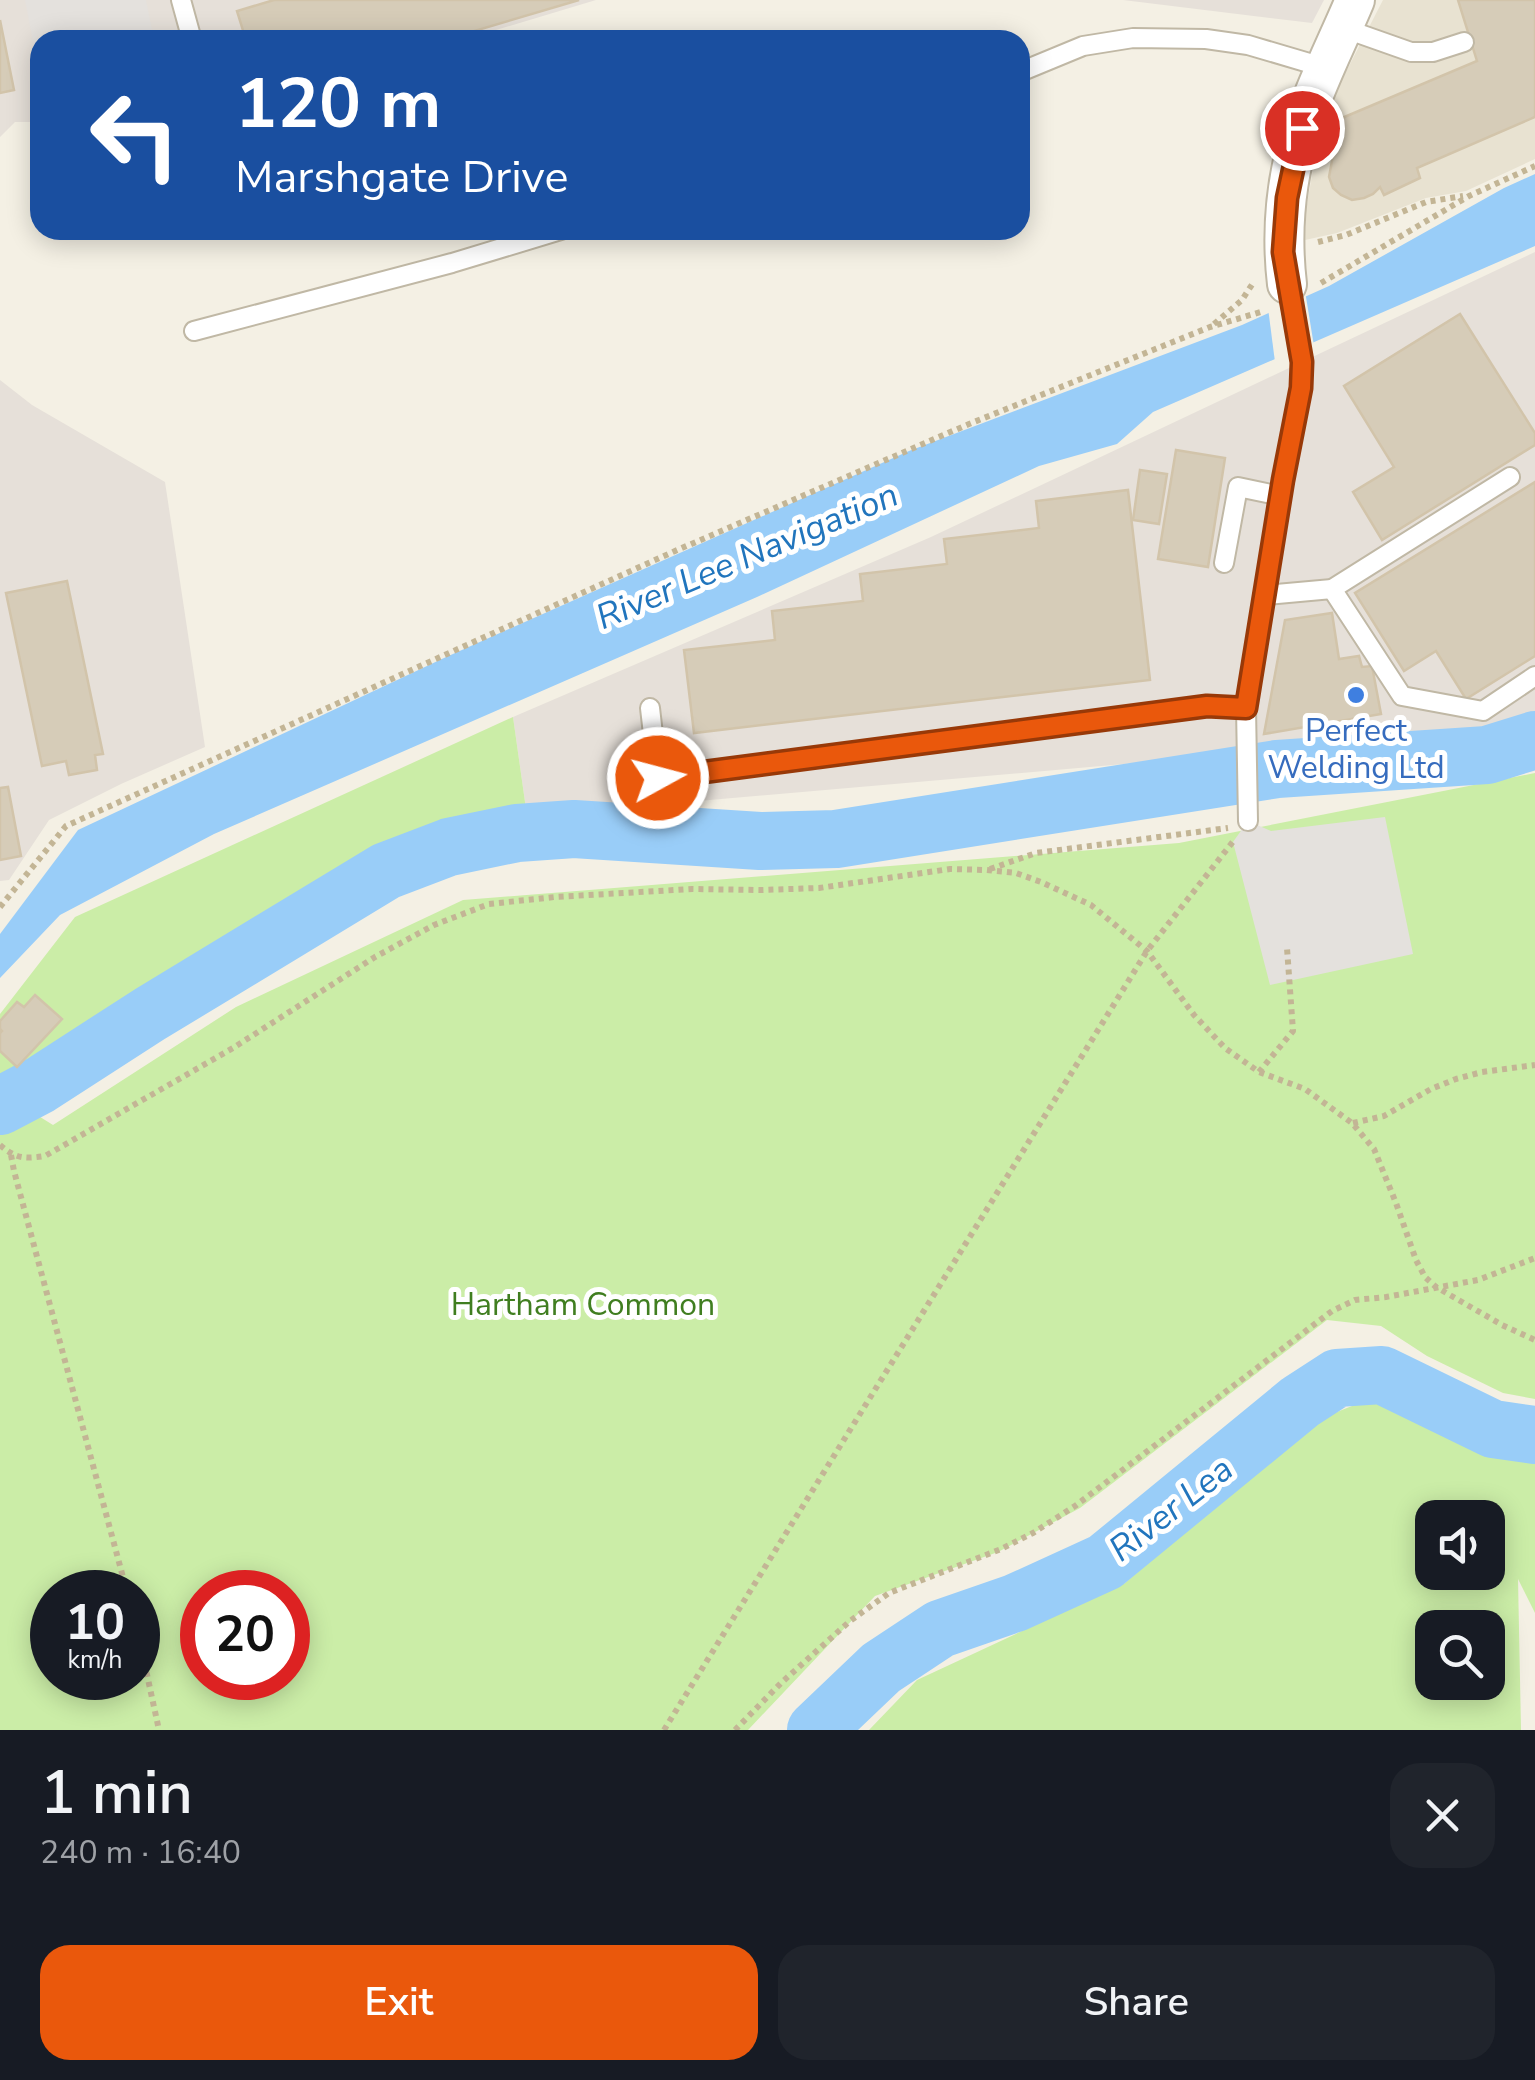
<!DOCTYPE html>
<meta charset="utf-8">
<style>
:root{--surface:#171b24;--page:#20242c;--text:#f1f3f6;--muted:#9ea1a6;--accent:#ea580c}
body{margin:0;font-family:"Nunito Sans",sans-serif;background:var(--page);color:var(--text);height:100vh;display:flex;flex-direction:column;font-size:38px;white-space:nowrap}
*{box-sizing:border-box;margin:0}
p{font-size:32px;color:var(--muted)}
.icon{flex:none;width:55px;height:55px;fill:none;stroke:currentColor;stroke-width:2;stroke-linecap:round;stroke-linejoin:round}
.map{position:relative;height:1730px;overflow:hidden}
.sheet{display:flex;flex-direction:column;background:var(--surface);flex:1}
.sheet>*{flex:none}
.hud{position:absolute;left:30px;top:30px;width:1000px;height:210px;border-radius:30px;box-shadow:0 5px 25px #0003;background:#1a4fa0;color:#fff;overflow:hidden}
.buttons{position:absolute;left:1415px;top:1500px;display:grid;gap:20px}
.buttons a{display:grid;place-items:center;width:90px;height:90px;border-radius:20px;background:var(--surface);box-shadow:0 5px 25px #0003;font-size:50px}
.speed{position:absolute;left:30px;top:1570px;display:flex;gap:20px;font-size:50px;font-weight:700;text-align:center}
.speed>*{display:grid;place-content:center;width:130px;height:130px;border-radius:50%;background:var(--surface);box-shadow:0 5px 25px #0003;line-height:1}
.speed small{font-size:25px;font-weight:400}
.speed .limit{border:15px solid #d22;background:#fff;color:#111}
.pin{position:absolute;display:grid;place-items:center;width:85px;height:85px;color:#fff;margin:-42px;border:5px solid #fff;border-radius:50%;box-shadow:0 2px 10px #0007}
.me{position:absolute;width:110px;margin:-55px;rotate:83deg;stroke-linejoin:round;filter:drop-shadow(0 0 8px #0008)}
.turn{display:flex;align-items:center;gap:35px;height:210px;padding:0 40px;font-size:45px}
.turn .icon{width:130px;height:130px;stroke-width:2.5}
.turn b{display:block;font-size:70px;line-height:85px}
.round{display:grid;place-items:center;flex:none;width:105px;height:105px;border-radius:30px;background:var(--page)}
.headline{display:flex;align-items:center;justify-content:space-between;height:170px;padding:0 40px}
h1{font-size:60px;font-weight:600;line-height:75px}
.button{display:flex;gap:20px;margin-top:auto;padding:20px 40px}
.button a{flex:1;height:115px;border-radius:30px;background:var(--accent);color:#fff;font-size:40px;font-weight:600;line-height:115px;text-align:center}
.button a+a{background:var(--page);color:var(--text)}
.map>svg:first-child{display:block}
.residential{fill:#e8e2d1}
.industrial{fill:#e6e0d9}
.green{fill:#cbeda7;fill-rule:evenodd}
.parking{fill:#e4e1dd}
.water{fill:#99cdf8}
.pier{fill:#f4f0e4}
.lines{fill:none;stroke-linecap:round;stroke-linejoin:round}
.river{stroke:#99cdf8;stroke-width:58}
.building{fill:#d6ccb8;stroke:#d2c4aa;stroke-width:2.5}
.service-casing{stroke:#c0b8a5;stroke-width:22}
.minor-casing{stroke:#c0b8a5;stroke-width:42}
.path{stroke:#c3b595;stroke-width:6;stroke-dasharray:5 5;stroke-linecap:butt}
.service{stroke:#fff;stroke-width:18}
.minor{stroke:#fff;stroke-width:38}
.service-bridge-casing{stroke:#c0b8a5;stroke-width:22;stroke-linecap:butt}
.service-bridge{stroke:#fff;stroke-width:18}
.route-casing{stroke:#983908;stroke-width:25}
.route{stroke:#ea580c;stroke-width:18}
.shop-dot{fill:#3f7fe0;stroke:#fff;stroke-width:4}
.labels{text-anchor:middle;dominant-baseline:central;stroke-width:10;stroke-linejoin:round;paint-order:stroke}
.shop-label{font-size:32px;fill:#366cbe;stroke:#fff}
.park-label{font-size:32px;fill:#407e20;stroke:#fff}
.water-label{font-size:35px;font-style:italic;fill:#2175bd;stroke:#fff}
</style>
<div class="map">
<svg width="1535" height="1730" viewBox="0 0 1535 1730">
<rect width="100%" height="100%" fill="#f4f0e4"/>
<!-- residential -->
<path class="residential" d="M1383,0H1535V159L1466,191L1426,198L1337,233L1305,240L1306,210L1316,152L1334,95Z"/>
<!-- industrial -->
<g class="industrial">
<path d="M0,0H596L463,40H40V122H15L0,137Z"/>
<path d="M1123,0H1324L1312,23Z"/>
<path d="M1535,252V715L1514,730L527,816L513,717L931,537Z"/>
<path d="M0,380L32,405L165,482L205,747L121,784L49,820L9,880L0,881Z"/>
</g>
<!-- green -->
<g class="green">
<path d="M513,717L527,816L462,823L370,860L247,932L49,1062L0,1089V1014L75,917Z"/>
<path d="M1535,773V1399L1503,1393L1427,1356L1381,1326L1327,1320L1080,1508L998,1552L875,1596L748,1730H0V1092L53,1125L236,1007L463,900L1179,843ZM52,1592H138V1678H52ZM202,1592H288V1678H202Z"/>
<path d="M1385,1393L1453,1428L1535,1450V1613L1518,1579L1521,1730H869L917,1680L1125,1583L1314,1421ZM1432,1518H1488V1572H1432ZM1432,1628H1488V1682H1432Z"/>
</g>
<!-- parking -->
<g class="parking">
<path d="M25,0H146L154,39L40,40V62H37Z"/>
<path d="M1385,817L1413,954L1270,985L1233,842L1248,821L1271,831Z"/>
</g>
<!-- water -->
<path class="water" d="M1535,174V246L1153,412L1117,444L1039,466L757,597L214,834L60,915L0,978V934L78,830L444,658L909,451L1242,325L1329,286L1504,188Z"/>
<!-- pier -->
<path class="pier" d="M1305,291L1314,346L1275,362L1268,308Z"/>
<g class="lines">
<!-- river -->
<g class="river">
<path d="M0,1106L40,1085L150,1014L386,871L449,847L517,833L574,829L760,841L836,839L1277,769L1487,755L1535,740"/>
<path d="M816,1730L881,1668L940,1629L1015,1603L1105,1562L1300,1402L1337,1378L1382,1375L1493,1429L1535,1435"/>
</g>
</g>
<!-- building -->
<g class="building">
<path d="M274,0H579L444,40H246L237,11Z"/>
<path d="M1458,0H1535V117L1417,168L1420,178L1384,195L1380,187L1373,194L1364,198L1352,200L1341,195L1333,188L1329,177L1337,134L1333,133L1335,121L1477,61Z"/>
<path d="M0,20L14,90L0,93Z"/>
<path d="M1460,314L1535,433V445L1382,540L1353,492L1394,467L1344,386Z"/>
<path d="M1176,450L1225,458L1208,567L1158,559Z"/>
<path d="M1140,470L1167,474L1159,524L1133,520Z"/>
<path d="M1535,482V656L1466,699L1436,651L1404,671L1355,593Z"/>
<path d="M1128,490L1150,680L694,733L684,650L775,640L772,611L863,601L860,574L947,564L944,539L1039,528L1036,501Z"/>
<path d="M67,581L103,754L95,755L97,770L69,775L66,761L42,766L6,593Z"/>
<path d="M1332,613L1339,659L1359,656L1362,667L1372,666L1381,714L1264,734L1285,620Z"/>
<path d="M8,787L21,856L0,860V788Z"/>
<path d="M35,995L62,1019L17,1067L0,1051V1033L2,1031L0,1029V1021L17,1002L24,1007Z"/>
</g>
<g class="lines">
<!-- service casing -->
<g class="service-casing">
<g id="service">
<path d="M181,0L192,40"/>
<path d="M1343,28L1411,52H1433L1464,42"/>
<path d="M1020,72L1083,46L1133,38L1206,39L1248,45L1326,68"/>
<path d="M194,331L452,263L561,230"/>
<path d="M1224,563L1238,487L1281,496"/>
<path d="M1332,589L1402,696L1483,711L1535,676"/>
<path d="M1266,595L1332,589L1510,477"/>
<path d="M650,708L658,778L1207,706L1246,708"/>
<path d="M1248,821L1246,708L1283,481L1301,389L1302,362"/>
</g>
</g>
<!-- minor casing -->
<g class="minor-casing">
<path id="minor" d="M1287,284C1281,233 1286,179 1301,130C1314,87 1338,41 1355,0"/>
</g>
<!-- path -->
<g class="path">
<path d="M1318,242L1346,235L1426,202L1463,196"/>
<path d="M1321,283L1469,196L1535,166"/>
<path d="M1214,324L1242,300L1253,283"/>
<path d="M990,869L1036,853L1228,828"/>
<path d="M0,907L66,826L675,551L969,424L1210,327L1264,311"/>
<path d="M1259,1072L1293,1031L1287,948"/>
<path d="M1353,1123L1384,1116L1431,1089L1456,1079L1482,1072L1535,1065"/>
<path d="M0,1145C16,1159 25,1159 45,1156L233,1048L375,957L434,925L489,904L555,897L692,889L762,890L819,888L950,869L986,870L1016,873L1041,882L1091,905L1147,951L1194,1015L1225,1048L1259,1072L1305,1089L1352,1123L1374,1149L1396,1203L1416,1260L1425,1277L1436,1287L1502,1325L1535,1340"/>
<path d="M11,1155L14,1171L127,1592"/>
<path d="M138,1633L159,1730"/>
<path d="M664,1730L1147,951L1235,839"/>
<path d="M735,1730L781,1683L850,1621L889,1593L1001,1549L1033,1533L1075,1506L1332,1311L1355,1300L1386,1297L1478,1280L1535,1258"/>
</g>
<!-- service -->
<use href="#service" class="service"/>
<!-- minor -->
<use href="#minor" class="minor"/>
<!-- service-bridge casing -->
<g class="service-bridge-casing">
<path id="service-bridge" d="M1287,284L1302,362"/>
</g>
<!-- service-bridge -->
<use href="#service-bridge" class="service-bridge"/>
</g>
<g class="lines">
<!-- route casing -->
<g class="route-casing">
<path id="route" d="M658,778L1207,706L1246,708L1283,480L1301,388L1302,362L1283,252L1287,198L1302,128"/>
</g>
<!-- route -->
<use href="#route" class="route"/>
</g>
<!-- markers -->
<circle class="shop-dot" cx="1356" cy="695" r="10"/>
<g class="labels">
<!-- shop labels -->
<g class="shop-label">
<text x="1356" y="730">Perfect<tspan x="1356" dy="37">Welding Ltd</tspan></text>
</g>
<!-- park labels -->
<g class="park-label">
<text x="583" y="1304">Hartham Common</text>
</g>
<!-- water labels -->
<g class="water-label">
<text transform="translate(747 556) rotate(-23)">River Lee Navigation</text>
<text transform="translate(1171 1509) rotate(-38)">River Lea</text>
</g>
</g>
</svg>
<div class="buttons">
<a><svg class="icon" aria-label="sound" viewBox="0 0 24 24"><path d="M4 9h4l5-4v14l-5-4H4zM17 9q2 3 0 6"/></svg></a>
<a><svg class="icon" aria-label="search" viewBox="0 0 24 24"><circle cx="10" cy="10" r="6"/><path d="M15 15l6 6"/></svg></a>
</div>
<div class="speed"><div>10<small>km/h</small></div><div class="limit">20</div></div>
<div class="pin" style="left:1302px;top:128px;background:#d93025"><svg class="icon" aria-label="arrive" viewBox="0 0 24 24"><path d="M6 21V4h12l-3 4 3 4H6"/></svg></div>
<svg class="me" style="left:658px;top:778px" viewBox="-20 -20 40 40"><circle r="17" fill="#ea580c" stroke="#fff" stroke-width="3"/><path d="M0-11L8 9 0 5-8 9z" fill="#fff"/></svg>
<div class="hud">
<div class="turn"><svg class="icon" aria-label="left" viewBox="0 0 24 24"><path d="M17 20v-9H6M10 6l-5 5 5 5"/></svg><div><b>120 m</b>Marshgate Drive</div></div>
</div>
</div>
<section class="sheet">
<div class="headline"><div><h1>1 min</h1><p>240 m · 16:40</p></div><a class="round"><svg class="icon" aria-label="close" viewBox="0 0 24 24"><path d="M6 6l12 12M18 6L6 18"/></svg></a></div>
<div class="button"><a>Exit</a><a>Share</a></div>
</section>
